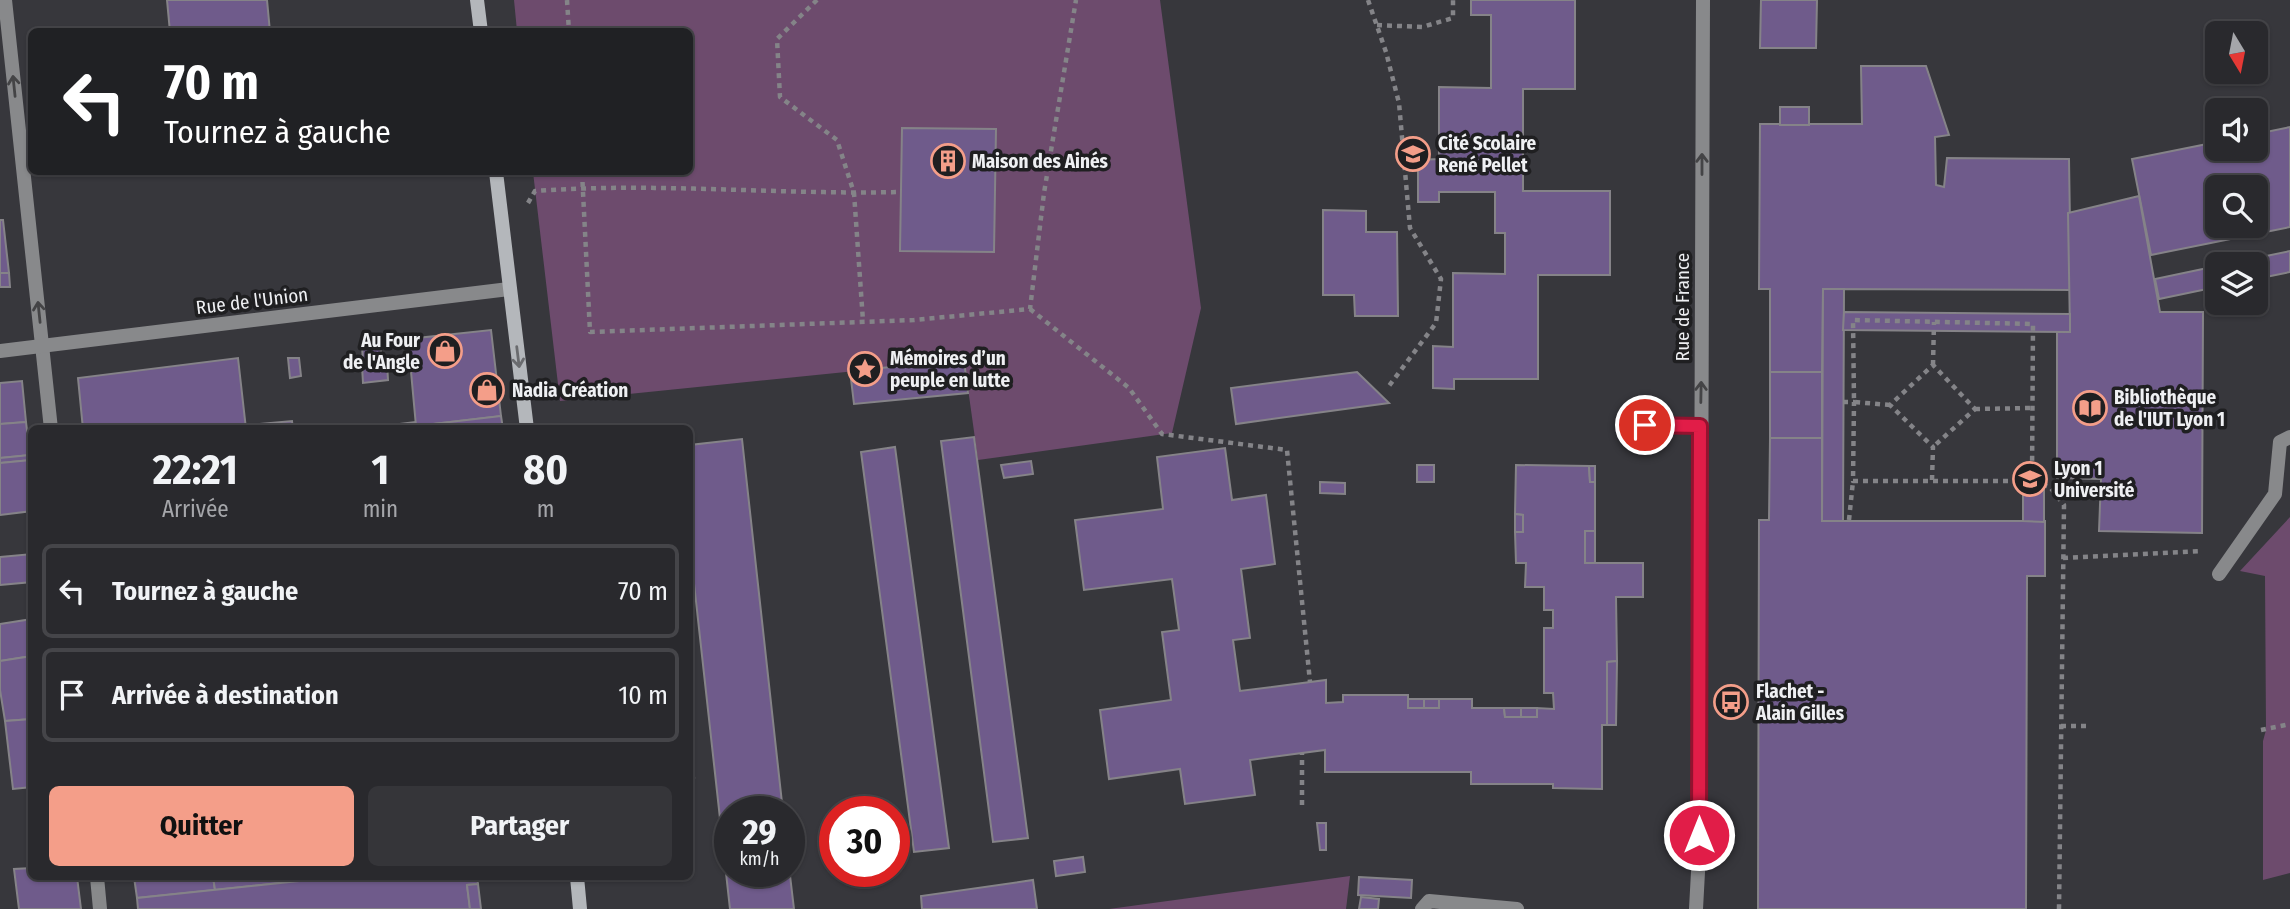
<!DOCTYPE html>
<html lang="fr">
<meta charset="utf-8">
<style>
:root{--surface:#29292d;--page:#353539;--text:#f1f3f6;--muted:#a5a6aa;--line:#454549;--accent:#f49e89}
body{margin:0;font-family:"Fira Sans Condensed",sans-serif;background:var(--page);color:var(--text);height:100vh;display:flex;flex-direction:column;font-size:26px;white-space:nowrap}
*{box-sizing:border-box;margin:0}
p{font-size:23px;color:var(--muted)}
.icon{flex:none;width:38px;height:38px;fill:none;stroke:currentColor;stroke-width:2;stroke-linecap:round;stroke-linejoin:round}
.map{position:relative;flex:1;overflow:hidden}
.details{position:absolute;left:28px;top:425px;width:665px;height:455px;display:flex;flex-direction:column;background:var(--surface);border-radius:10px;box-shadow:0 2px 5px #0004,0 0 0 2px var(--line)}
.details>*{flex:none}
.hud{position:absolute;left:28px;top:28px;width:665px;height:147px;border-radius:10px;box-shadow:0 2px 5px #0004,0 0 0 2px var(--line);background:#202124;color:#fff;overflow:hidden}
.needle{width:46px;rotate:170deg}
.tools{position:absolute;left:2205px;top:21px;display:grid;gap:14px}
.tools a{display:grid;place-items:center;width:63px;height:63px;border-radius:10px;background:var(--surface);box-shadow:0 2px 5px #0004,0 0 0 2px var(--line);font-size:35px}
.speed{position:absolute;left:714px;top:796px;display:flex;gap:14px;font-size:35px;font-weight:700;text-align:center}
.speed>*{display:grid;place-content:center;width:91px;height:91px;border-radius:50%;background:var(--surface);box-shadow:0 2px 5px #0004,0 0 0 2px var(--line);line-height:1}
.speed small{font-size:18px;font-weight:400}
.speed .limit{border:10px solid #d22;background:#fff;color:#111}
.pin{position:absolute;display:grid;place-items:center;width:60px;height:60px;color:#fff;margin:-30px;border:4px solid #fff;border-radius:50%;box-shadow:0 2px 7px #0007}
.me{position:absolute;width:77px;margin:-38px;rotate:0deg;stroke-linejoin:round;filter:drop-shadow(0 0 5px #0008)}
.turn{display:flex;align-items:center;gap:24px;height:147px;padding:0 21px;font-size:32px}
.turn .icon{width:91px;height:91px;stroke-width:2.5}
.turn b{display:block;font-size:49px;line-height:60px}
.eta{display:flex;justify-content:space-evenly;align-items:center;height:119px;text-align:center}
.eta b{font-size:42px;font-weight:700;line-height:49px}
.cta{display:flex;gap:14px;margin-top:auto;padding:14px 21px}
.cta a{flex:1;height:80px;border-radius:10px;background:var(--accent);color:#111;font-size:28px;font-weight:700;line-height:80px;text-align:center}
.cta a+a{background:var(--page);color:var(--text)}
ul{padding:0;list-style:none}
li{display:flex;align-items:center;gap:21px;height:94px;margin:0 14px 10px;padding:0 7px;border:4px solid var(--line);border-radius:10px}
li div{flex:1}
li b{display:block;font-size:26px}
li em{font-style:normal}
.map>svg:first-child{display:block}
.green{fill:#6d4b6d}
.building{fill:#6f5b8b;stroke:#858388;stroke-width:2;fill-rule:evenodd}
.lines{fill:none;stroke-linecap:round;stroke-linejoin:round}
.path{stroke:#848488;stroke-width:4.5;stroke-dasharray:5 5;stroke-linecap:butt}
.lane{stroke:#88898b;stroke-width:14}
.street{stroke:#88898b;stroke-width:14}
.secondary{stroke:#b4b7bb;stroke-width:14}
.oneway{stroke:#444446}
.oneway2{stroke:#6a6b6e}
.route-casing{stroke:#92132f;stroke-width:18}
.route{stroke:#e11d48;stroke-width:12}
.labels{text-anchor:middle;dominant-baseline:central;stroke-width:7;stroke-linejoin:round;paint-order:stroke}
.poi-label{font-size:19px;font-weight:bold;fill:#eff0f3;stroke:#1f1f21;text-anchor:start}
.street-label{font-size:19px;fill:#eff0f3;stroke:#1f1f21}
</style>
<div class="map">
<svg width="2290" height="909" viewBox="0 0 2290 909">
<rect width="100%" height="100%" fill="#37373c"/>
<!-- green -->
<g class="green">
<path d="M514,0H1160L1201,308L1172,433L978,460L964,360L560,401L533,172H690V32L517,31Z"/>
<path d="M2290,517V873L2263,880V741L2266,730L2265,576L2240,571Z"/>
<path d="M1350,876L1346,909H1109Z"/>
</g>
<!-- building -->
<g class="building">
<path d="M167,0H267L270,32H170Z"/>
<path d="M1471,0H1575V89H1523V191H1610V275H1538V379H1454V389L1433,388V346L1453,347V273L1505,274V233H1495V192H1439V202H1418V160L1439,159V87L1491,88V15H1471Z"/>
<path d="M1761,0H1817L1816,48H1760Z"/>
<path d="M1861,66H1926L1949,135L1935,137L1936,185L1944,187L1947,158L2069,159L2071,290L1823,289L1822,372H1770V289H1759L1760,124H1862Z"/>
<rect x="1780" y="107" width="29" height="18"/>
<path d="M2290,127V227L2151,255L2132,159L2217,142V149H2256V134ZM2217,187H2256V226H2217Z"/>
<path d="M902,128L996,129L994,252L900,251Z"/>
<path d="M2139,196L2160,312H2203L2202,533L2099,531L2101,479L2057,478V332H2070L2068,213Z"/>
<path d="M1323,210L1366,211V232H1397L1398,316H1355L1354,295H1323Z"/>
<path d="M0,220H3L9,273H0Z"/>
<path d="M2290,251V272L2256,279V264H2228Z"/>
<path d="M2217,266V287L2159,299L2155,279Z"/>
<path d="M0,273H9L10,287H0Z"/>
<path d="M1823,289H1844L1843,521H1822Z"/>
<path d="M1844,312L2070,314V332L1843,330Z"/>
<path d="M491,330L501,416L416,426L408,339Z"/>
<path d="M380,342L382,364L363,365L362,344Z"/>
<path d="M238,358L246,429H83L78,378Z"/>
<path d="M288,358H299L301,376L290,378Z"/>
<path d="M964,360L968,393L854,404L850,371Z"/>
<path d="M387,363L388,380L363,383L362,366Z"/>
<path d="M1357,372L1389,403L1236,424L1231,388Z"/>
<rect x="1770" y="372" width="52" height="66"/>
<path d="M22,381L26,422L0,424V383Z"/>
<path d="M501,416L503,429H359L415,422L416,426Z"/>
<path d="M292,421L293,429H248V425Z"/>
<path d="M26,422L30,455L0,458V424Z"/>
<path d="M974,437L1028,838L993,842L941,441Z"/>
<path d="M1770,438H1822V521H2045V576H2027L2026,909H1758L1759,520H1769Z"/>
<path d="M742,439L783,812H730V872H789V867L794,909H730L690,547V445Z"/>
<path d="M895,447L949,848L914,852L861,452Z"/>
<path d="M1225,448L1232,500L1266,495L1275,564L1241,569L1250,638L1233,640L1240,691L1326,680V703L1343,702V695H1408V708H1439V699H1472V708H1504L1505,717H1537V708L1554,709L1553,693H1544V628H1553V610H1544V587H1525L1526,563H1516L1515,532H1523V515L1515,514L1516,465L1589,466L1590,482H1595V531H1585V563H1643V597H1616L1617,661L1607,662V725H1602V789L1553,788V784H1471V772H1325V750L1250,760L1255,795L1185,804L1180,769L1109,779L1100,710L1171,700L1162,632L1179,630L1172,579L1084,590L1075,520L1163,509L1157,457Z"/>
<path d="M30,455L31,460L0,463V458Z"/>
<path d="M31,460L32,511L0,515V463Z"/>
<path d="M1031,461L1033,474L1004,478L1001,465Z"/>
<rect x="1417" y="465" width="17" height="17"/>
<path d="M1589,466H1595V482H1590Z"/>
<path d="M1320,482L1345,483V494L1320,493Z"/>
<path d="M2023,489H2044V522L2023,521Z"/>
<path d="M1515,514L1523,515V532H1515Z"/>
<rect x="1585" y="531" width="10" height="32"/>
<path d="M32,554V582L0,585V557Z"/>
<path d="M32,619V656L0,661V624Z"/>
<path d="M32,656V719L5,721L0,690V661Z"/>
<path d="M1617,661L1616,725H1607V662Z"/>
<rect x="1408" y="699" width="16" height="9"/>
<rect x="1424" y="699" width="15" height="9"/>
<path d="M1504,708H1521V717H1505Z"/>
<rect x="1521" y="708" width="16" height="9"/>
<path d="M32,719V787L13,789L5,721Z"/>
<path d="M1317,823H1326V850H1320Z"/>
<path d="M1083,857L1085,872L1056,876L1054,861Z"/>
<path d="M32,868V877H77L81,909H19L14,869Z"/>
<path d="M134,877H213L215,890L137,898Z"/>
<path d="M213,877H279V883L215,890Z"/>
<path d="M338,877H477L478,884L467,885L470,909H138L137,898Z"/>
<path d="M1359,877L1412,880L1411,898L1358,895Z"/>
<path d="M1033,880L1037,909H922L921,896Z"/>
<path d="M478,884L481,909H470L467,885Z"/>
<path d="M1361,897L1379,899L1378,909H1359Z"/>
</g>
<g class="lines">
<!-- path -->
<g class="path">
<path d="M567,0L569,32"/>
<path d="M817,0L777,39L780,97L837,140L854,193L863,321"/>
<path d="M1368,0L1386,52L1399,103L1410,228L1441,279L1436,323L1389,386"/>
<path d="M1377,25L1422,27L1453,18V0"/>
<path d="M582,172L590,332L914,320L1030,309L1044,193L1076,0"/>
<path d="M528,203L535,191C657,182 779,195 901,192"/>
<path d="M1030,309L1129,388L1162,434L1287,450L1310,682"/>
<path d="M1933,365L1934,322"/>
<path d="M1843,402H1854L1853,481H2032L2050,487L2064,505L2059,909"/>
<path d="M1890,405L1854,402L1853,320L2033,324L2032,481"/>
<path d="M1975,409L2032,408"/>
<path d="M1932,480L1933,447L1890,405L1933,365L1975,409L1933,447"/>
<path d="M1849,520L1853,481"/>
<path d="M2063,558L2202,551"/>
<path d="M2061,726H2088"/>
<path d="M2261,730L2290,724"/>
<path d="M690,777L698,776"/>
<path d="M1302,805V753"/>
</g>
<!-- lane -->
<g class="lane">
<path d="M1645,425L1700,426"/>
<path d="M2219,574L2275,494L2280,442L2290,437"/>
<path d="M1422,909L1429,901L1517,909"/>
</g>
<!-- street -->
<g class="street">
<path d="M5,0L51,429"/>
<path d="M0,351L509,289"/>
<path d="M97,877L100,909"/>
<path d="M1696,909L1700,835L1703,0"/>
</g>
<!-- secondary -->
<g class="secondary">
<path d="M477,0L481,32"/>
<path d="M496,172L527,429"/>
<path d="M577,877L580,909"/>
</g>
</g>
<!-- one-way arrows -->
<defs><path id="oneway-shaft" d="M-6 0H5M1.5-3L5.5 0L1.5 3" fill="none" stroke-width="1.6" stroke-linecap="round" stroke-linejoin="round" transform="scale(1.75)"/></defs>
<g class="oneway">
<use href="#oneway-shaft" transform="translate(14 86) rotate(-96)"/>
<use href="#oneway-shaft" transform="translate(1702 164) rotate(-90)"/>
<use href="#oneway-shaft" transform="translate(39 312) rotate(-96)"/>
<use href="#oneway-shaft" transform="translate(1701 392) rotate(-89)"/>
</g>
<use class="oneway2" href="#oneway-shaft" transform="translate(518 357) rotate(83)"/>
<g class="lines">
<!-- route casing -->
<g class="route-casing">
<path id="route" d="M1645,425L1700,426L1699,835"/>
</g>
<!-- route -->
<use href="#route" class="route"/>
</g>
<!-- icons -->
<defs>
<g id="school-ring" transform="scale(1.75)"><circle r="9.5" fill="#1f1f21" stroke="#f49e89" stroke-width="1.5"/><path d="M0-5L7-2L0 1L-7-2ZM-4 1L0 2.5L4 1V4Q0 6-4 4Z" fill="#f49e89"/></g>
<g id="building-ring" transform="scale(1.75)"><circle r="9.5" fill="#1f1f21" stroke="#f49e89" stroke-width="1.5"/><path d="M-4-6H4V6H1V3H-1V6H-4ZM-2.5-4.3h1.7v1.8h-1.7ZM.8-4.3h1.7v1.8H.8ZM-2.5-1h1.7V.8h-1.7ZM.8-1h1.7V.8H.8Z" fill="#f49e89"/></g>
<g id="shop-ring" transform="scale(1.75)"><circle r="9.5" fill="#1f1f21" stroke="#f49e89" stroke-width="1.5"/><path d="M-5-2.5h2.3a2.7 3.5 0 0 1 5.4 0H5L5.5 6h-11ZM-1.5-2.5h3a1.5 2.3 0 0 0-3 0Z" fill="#f49e89"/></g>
<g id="sight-ring" transform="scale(1.75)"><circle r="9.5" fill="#1f1f21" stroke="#f49e89" stroke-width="1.5"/><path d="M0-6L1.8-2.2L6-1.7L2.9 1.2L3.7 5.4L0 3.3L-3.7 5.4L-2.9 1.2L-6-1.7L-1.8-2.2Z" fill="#f49e89"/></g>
<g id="library-ring" transform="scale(1.75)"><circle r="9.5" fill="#1f1f21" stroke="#f49e89" stroke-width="1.5"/><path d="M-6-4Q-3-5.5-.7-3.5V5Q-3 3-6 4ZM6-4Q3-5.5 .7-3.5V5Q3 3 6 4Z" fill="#f49e89"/></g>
<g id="university-ring" transform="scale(1.75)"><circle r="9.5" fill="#1f1f21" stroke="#f49e89" stroke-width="1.5"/><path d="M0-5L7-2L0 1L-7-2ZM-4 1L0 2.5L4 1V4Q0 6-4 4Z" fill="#f49e89"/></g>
<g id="bus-ring" transform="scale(1.75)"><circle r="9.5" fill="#1f1f21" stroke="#f49e89" stroke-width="1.5"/><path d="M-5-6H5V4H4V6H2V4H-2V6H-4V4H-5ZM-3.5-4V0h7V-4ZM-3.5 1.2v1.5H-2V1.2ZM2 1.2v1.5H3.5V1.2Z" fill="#f49e89"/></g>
</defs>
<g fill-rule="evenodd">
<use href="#school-ring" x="1413" y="154"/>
<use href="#building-ring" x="948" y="161"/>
<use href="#shop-ring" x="445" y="351"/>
<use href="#sight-ring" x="865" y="369"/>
<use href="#shop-ring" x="487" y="390"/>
<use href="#library-ring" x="2090" y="408"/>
<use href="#university-ring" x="2030" y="479"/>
<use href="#bus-ring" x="1731" y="702"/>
</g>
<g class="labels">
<!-- poi labels -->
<g class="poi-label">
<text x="1438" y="143">Cité Scolaire<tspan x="1438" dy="22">René Pellet</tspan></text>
<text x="972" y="161">Maison des Ainés</text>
<text x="420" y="340" text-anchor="end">Au Four<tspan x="420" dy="22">de l'Angle</tspan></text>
<text x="890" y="358">Mémoires d’un<tspan x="890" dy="22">peuple en lutte</tspan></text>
<text x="512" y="390">Nadia Création</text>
<text x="2114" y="397">Bibliothèque<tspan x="2114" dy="22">de l'IUT Lyon 1</tspan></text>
<text x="2054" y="468">Lyon 1<tspan x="2054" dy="22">Université</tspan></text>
<text x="1756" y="691">Flachet -<tspan x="1756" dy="22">Alain Gilles</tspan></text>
</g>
<!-- street labels -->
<g class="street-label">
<text transform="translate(252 301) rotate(-7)">Rue de l'Union</text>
<text transform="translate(1682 307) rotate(-90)">Rue de France</text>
</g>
</g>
</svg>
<div class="tools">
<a><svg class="needle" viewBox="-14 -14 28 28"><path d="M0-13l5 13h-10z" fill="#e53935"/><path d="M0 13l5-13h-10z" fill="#a5a6aa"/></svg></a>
<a><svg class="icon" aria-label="sound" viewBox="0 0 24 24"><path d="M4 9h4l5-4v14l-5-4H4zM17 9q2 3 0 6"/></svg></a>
<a><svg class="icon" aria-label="search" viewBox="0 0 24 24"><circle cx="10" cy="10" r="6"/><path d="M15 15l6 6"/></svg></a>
<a><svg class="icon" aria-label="layers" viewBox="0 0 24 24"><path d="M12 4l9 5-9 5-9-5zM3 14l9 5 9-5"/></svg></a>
</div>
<div class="speed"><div>29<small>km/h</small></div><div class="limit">30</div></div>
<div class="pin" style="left:1645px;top:425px;background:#d93025"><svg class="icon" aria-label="arrive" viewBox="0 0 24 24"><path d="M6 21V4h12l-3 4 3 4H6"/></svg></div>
<svg class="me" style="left:1699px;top:835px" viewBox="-20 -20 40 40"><circle r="17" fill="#e11d48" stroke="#fff" stroke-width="3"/><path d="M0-11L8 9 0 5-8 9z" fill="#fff"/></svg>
<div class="hud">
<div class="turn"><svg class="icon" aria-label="left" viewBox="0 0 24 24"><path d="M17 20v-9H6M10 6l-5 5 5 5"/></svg><div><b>70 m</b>Tournez à gauche</div></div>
</div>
<section class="details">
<div class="eta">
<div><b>22:21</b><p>Arrivée</p></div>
<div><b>1</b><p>min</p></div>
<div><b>80</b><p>m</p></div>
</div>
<ul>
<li><svg class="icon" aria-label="left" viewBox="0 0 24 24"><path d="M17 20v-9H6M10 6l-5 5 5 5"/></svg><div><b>Tournez à gauche</b></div><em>70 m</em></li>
<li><svg class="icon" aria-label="arrive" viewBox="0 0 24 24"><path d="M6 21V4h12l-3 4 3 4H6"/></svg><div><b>Arrivée à destination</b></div><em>10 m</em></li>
</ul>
<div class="cta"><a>Quitter</a><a>Partager</a></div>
</section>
</div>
